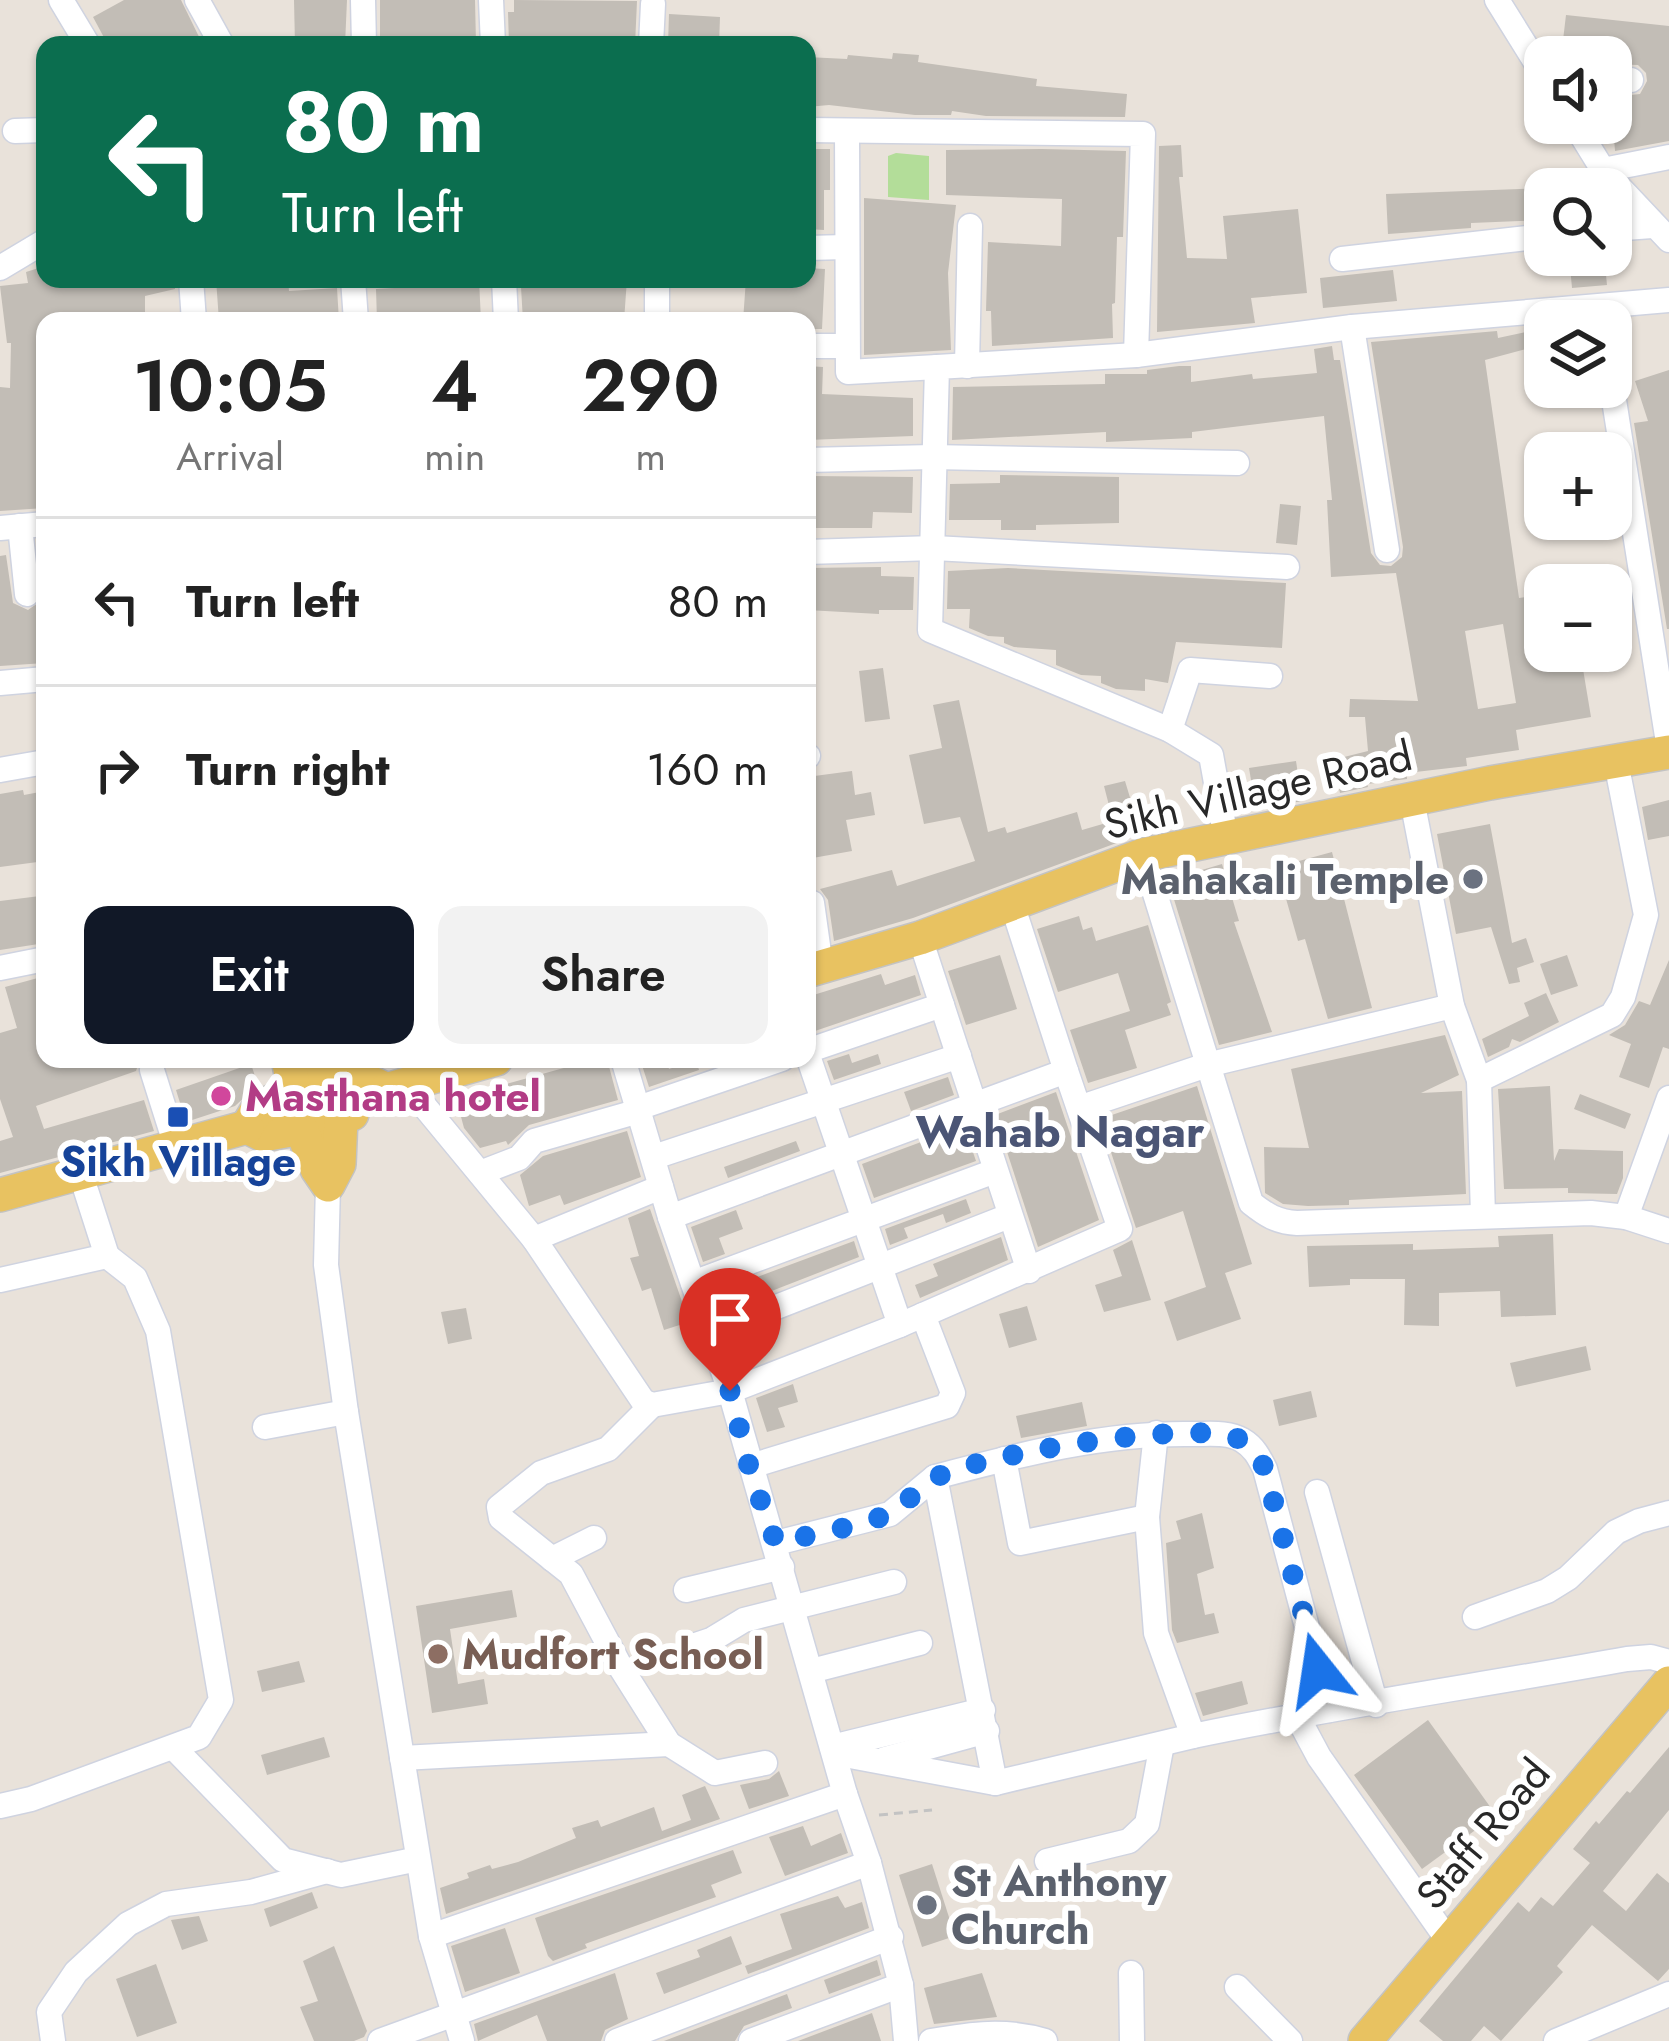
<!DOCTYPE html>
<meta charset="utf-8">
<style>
:root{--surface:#fff;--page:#f2f2f2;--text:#222;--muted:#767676;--line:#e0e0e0;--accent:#111827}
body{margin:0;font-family:Jost,sans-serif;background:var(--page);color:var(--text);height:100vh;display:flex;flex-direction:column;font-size:45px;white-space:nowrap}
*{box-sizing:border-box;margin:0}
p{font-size:39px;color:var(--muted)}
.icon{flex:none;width:66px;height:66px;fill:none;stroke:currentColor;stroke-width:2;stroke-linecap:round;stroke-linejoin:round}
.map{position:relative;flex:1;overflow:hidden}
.side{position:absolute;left:36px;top:312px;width:780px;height:756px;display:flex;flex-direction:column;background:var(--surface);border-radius:24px;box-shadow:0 3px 9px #0004}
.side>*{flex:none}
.hud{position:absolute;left:36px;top:36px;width:780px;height:252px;border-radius:24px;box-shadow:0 3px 9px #0004;background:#0b6e4f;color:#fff;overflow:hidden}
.controls{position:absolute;left:1524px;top:36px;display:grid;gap:24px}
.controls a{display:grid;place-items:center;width:108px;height:108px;border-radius:24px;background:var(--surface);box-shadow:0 3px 9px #0004;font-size:60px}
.pin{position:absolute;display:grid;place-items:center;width:102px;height:102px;color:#fff;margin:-123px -51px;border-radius:50% 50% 50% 0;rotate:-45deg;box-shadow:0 0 12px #0007}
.pin .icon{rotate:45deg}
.me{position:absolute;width:132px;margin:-66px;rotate:345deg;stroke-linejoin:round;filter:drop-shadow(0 0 9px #0008)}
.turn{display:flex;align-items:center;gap:42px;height:252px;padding:0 48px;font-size:54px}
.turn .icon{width:156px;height:156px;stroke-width:2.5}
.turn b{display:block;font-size:84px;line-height:102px}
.eta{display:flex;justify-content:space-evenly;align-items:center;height:204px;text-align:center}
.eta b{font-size:72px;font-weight:600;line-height:84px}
.primary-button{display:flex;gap:24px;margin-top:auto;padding:24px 48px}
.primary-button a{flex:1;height:138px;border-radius:24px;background:var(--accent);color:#fff;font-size:48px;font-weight:600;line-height:138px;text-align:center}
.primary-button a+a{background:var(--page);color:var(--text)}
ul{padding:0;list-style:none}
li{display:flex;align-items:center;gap:36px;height:168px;padding:0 48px;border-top:3px solid var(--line)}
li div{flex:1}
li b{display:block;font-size:45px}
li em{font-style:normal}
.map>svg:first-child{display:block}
.green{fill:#b3dd99}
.building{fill:#c2bdb6;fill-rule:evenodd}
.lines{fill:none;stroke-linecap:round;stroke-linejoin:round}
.minor-casing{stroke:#cfd3e0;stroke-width:27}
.major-casing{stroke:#c3c3c3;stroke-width:36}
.path{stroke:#c3c3c3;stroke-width:3;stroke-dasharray:9 6;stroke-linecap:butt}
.minor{stroke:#fff;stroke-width:24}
.major{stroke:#e8c261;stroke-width:33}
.route{stroke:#1a73e8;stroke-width:21;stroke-dasharray:0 37.8}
.worship-dot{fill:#6b7280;stroke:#fff;stroke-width:4.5}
.hotel-dot{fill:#d1479c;stroke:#fff;stroke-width:4.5}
.transit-dot{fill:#1a4fb4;stroke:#fff;stroke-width:4.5}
.education-dot{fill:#8d6e63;stroke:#fff;stroke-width:4.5}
.labels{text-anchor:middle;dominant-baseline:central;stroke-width:12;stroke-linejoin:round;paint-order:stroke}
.street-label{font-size:42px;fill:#282828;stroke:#fff}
.worship-label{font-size:42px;font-weight:bold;fill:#5b616d;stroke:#fff;text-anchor:end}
.hotel-label{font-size:42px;font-weight:bold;fill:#b23c85;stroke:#fff;text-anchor:start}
.transit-label{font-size:42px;font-weight:bold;fill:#164399;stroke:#fff}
.education-label{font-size:42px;font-weight:bold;fill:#785e54;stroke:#fff;text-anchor:start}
.neighbourhood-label{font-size:45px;font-weight:bold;fill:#4b5575;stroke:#fff}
</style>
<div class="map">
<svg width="1669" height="2041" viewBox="0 0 1669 2041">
<rect width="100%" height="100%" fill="#e9e2da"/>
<!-- green -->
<path class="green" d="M896,153L929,156V200L888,197V156Z"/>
<!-- building -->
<g class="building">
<path d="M124,0H181L203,45H108L93,17Z"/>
<path d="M294,0H347L345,45H295Z"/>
<path d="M380,0H475L476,44L380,45Z"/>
<path d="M514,0L637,1L635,45H509L508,12H514Z"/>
<path d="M669,14L720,17L719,45H668Z"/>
<path d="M1566,15L1669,26V141L1615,151L1611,97L1640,94L1647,81L1646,73L1638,65L1611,64V57H1561Z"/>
<path d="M893,53L919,55L918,62L1037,79L1036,86L1127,94L1125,117L986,116L952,111L951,115H915L829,105L807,107V57L847,59L848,55L892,59Z"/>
<path d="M1181,145L1183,177H1179L1187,258L1227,259L1223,216L1298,209L1307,293L1251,298L1255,323L1157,332L1159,146Z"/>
<path d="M807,149H830V190H824V230L807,229Z"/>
<path d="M1042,149L1126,151L1123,237H1117L1115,303L1112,304L1113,338L992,346L991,311H986L988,242L1061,246L1062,199L946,195V150Z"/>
<path d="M1545,188V220L1471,223V228L1388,234L1386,194Z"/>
<path d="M864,198L956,205L948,273L951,350L864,355Z"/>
<path d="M1569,255H1604L1607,285L1572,288Z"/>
<path d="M45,266V279H175V289L145,296V321H45V508L0,511V387L10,388L11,343H7L0,286L28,283L26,272Z"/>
<path d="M807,268L825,269L822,329H807V321H743L746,279H807Z"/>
<path d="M1393,270L1397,301L1323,308L1320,278Z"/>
<path d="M216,279H288L289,291L337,288L339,321H219Z"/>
<path d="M429,279H479L481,321H377L376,289L430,286Z"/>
<path d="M598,279H627L624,321H523L521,287L598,284Z"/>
<path d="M1545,328V344L1485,360L1519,598L1545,594V651H1580L1591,717L1516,730L1519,750L1466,758L1467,766L1407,773V779L1367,784L1368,787L1340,793L1332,760L1368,751L1365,717H1349L1350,699L1418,701L1396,573L1331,577L1327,500H1332L1324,416L1192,432V438L1106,442V432L952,440L953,387L1105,384V374H1147V370L1179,366H1191V382L1252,374L1253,379L1317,373L1314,349L1332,346L1334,360H1340L1371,553L1380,565L1391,566L1402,557L1403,547L1371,342L1497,331L1498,338ZM1503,624L1516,703L1478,709L1465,631Z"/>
<path d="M807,366L823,367L822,394L913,398V436L807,440Z"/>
<path d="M1669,370V629H1667L1634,423L1648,421L1635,381Z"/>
<path d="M1000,475L1119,477V523L1036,525V530H1001V520H949L950,484L1000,483Z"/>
<path d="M811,476L913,477L912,513L873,512L872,528H809Z"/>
<path d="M1280,504L1301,506L1297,545L1276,543Z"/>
<path d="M45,551V663L0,666V556L6,555L13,603L28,610L42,600L39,552Z"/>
<path d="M881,567V576L914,577L913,610H879V614L807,610V568Z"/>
<path d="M1008,568L1286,583L1282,648L1176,642L1168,683L1145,679V691L1116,689L1101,683V676L1081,675L1056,665V650L1014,647L1004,643V637L988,636L969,628L970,609H947L948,571Z"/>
<path d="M883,668L890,719L865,722L859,671Z"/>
<path d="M959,700L988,832L1005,827L1007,833L1077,812L1082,830L1113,821L1104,786L1125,781L1141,834L913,918L834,941L828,900L820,889L892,870L897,886L975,861L960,817L924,824L909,755L942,748L933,705Z"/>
<path d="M1296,761L1302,801L1256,810L1249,768Z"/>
<path d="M852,771L855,795L871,792L875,815L846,820L852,851L807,859V777Z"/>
<path d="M23,790L24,795L45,791V861L0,867V794Z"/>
<path d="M1669,800V836L1648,840L1642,807Z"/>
<path d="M1490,824L1512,943L1526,938L1534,962L1517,968L1520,982L1509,984L1491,927L1456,934L1437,834Z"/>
<path d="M1332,852L1372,1008L1328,1019L1305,939L1298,941L1277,867Z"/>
<path d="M1222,864L1239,921L1234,922L1272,1032L1219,1045L1168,880Z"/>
<path d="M40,896L45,943L0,950V901Z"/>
<path d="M1079,916L1083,930L1092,927L1096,941L1148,925L1171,1002L1167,1004L1171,1015L1125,1030L1137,1068L1088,1083L1070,1030L1130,1011L1118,973L1058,992L1037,929Z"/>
<path d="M1000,955L1017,1009L966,1025L948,971Z"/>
<path d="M1567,955L1578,986L1551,995L1540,964Z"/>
<path d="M1669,960V1049L1663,1047L1649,1088L1619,1077L1631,1044L1609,1035L1625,1025L1639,1001L1650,1005Z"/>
<path d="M881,974L885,985L915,975L921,995L815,1031L807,997Z"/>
<path d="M45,976V1059H140L136,1071L36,1106L44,1129L144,1100L154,1131L0,1173V1141L13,1137L0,1099V1033L17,1028L5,987Z"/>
<path d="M1546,993L1559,1022L1520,1042L1512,1039L1509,1047L1488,1057L1482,1039L1529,1016L1524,1003Z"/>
<path d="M1445,1035L1459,1075L1421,1093L1462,1091L1466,1194L1349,1200V1205L1308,1206L1283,1204L1265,1193L1264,1147L1309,1148L1291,1069Z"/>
<path d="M849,1054L852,1063L878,1054L881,1064L834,1080L827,1061Z"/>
<path d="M596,1059H607L618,1100L529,1125L508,1145L506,1141L480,1148L464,1128L456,1098Z"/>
<path d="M640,1059H666L669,1069L696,1060L699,1070L649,1087Z"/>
<path d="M251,1064L258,1085L235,1106L186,1122L176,1090Z"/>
<path d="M948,1077L954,1095L911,1111L904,1092Z"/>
<path d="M1197,1086L1252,1264L1225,1273L1241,1319L1177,1341L1164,1302L1206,1287L1183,1211L1136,1228L1100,1119Z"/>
<path d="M1550,1086L1554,1161L1559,1149L1623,1151V1178L1617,1194L1568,1193V1188L1504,1189L1498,1089Z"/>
<path d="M1056,1092L1099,1220L1038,1247L995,1115Z"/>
<path d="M1580,1094L1631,1114L1625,1129L1574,1109Z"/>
<path d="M964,1126L976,1161L874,1198L862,1164Z"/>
<path d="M627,1131L641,1177L564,1205L560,1195L529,1206L520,1175L543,1156Z"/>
<path d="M796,1141L800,1151L728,1178L724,1167Z"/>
<path d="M966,1199L971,1213L946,1223L943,1214L904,1228L908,1238L890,1245L885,1229Z"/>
<path d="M650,1209L689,1322L664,1330L651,1288L642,1291L630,1258L639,1256L628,1218Z"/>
<path d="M736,1210L743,1229L719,1238L725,1254L703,1262L691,1227Z"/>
<path d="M1553,1234L1556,1315L1501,1317L1500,1291L1439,1293V1326L1404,1325L1405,1279H1350V1285L1309,1287L1307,1246L1413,1244V1250L1499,1247L1498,1236Z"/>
<path d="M1001,1237L1008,1260L920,1298L915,1285L938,1276L933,1264Z"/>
<path d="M1132,1240L1151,1300L1104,1312L1095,1285L1122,1276L1113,1250Z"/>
<path d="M854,1241L859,1257L720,1311L714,1293Z"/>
<path d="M1027,1306L1037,1340L1009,1348L999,1314Z"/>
<path d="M466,1308L472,1339L448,1344L441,1312Z"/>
<path d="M1586,1346L1591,1370L1516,1387L1510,1363Z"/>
<path d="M793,1384L798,1402L778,1408L785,1427L767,1432L756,1398Z"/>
<path d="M1311,1391L1317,1417L1279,1426L1273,1400Z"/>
<path d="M1082,1402L1087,1426L1021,1438L1016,1416Z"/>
<path d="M1202,1513L1214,1568L1197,1574L1205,1615L1214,1613L1219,1633L1177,1643L1172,1630L1166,1543L1181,1539L1176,1521Z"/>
<path d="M512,1590L517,1617L450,1629L458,1684L484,1679L488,1704L432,1713L416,1606Z"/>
<path d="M299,1661L305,1682L262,1692L257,1671Z"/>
<path d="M1242,1681L1248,1704L1203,1716L1195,1693Z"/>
<path d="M1428,1720L1496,1815L1422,1869L1354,1775Z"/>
<path d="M324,1737L330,1757L267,1775L261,1755Z"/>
<path d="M1669,1747V1810L1603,1891L1626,1911L1657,1873L1669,1883V1969L1658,1981L1592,1925L1557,1966L1563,1972L1501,2041L1484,2026L1471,2041H1443L1419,2021L1518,1902L1529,1912L1541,1897L1553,1906L1590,1863L1573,1849L1596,1821L1599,1824L1627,1791L1630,1793Z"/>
<path d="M779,1771L789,1796L749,1809L740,1785L769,1779Z"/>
<path d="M705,1786L720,1819L446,1914L440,1888L469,1878L467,1873L490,1865L492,1869L518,1862L576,1838L572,1828L598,1820L601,1827L654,1807L662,1831L691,1820L682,1795Z"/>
<path d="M803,1826L811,1846L841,1833L848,1853L785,1876L769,1837Z"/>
<path d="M733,1850L742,1873L711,1885L716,1897L585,1944L587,1948L553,1961L548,1956L535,1918Z"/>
<path d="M932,1864L955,1936L922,1947L899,1875Z"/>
<path d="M312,1892L318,1908L270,1927L264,1909Z"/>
<path d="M838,1896L845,1908L862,1902L869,1928L748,1974L745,1966L792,1949L780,1914Z"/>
<path d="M199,1916L208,1941L182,1950L171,1920Z"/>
<path d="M505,1928L520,1973L465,1992L451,1946Z"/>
<path d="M731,1936L742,1964L664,1994L656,1973L700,1957L697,1950Z"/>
<path d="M334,1946L367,2031L364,2037L354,2041H314L300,2007L318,2001L303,1961Z"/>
<path d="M877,1960L881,1975L829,1994L824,1980Z"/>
<path d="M156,1964L177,2023L137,2037L116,1979Z"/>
<path d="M615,1973L628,2019L605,2030L601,2041H547L537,2015L478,2041L474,2024Z"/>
<path d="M982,1973L997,2017L934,2024L924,1988Z"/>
<path d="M787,1994L792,2008L744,2026L735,2041H664Z"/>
<path d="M872,2013L881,2041H798Z"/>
</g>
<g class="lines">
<!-- minor casing -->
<g class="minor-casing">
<g id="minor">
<path d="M61,0L88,45"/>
<path d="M197,0L222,45"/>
<path d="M363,0L364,45"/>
<path d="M491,0L493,45"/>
<path d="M1497,0L1545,77"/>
<path d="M651,45L653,4"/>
<path d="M1611,80H1631"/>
<path d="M1574,123L1603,170L1669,240"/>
<path d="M807,130L1143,134L1136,355"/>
<path d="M15,131L45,130"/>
<path d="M847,131L848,372L937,367"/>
<path d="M1603,170L1669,157"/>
<path d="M1611,229L1652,226"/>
<path d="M807,248L846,247"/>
<path d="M1342,259L1545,236"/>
<path d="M0,268L45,241"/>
<path d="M191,279L194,321"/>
<path d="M353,279L356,321"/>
<path d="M504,279L506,321"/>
<path d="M657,321V279"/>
<path d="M1352,327L1387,550"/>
<path d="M807,346H847"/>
<path d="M967,366L970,226"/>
<path d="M1611,381L1669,749"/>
<path d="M807,460L932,457L1237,463"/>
<path d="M20,526L27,594"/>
<path d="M0,528L45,524"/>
<path d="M807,552L934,548L1287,567"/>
<path d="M0,683L45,679"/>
<path d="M1170,730L1190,670L1270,676"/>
<path d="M807,756H808"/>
<path d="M0,770L45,762"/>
<path d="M1412,800L1452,1006L1479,1080L1483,1216"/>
<path d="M1226,838L1211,755L1170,730L930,630L937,367L1136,355L1352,327L1669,300"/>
<path d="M1143,855L1251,1203C1266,1215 1277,1222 1297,1223L1591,1213L1626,1217L1669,1231"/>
<path d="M807,901L812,903L821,967"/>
<path d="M920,938L1029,1271"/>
<path d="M0,968L45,959"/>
<path d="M807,1051L942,1005"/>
<path d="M807,1053L900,1325"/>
<path d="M623,1059L670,1217L730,1391L845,1794L869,1863L901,1985L906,2041"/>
<path d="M152,1070L176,1146"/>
<path d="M1479,1080L1612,1015L1623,997L1646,915L1616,762"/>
<path d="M407,1085L534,1239L643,1401L652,1405L730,1391L900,1325L1120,1229L1066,1071"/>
<path d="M638,1108L782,1059"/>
<path d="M1079,1108L1207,1065L1452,1006"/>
<path d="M654,1157L959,1056"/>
<path d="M480,1173L519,1158L534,1141L639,1111"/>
<path d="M328,1185L326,1265L346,1412L431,1936L462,2041"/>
<path d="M670,1217L1066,1071L1012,904"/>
<path d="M1626,1217L1669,1098"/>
<path d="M534,1239L661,1187"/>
<path d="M0,1280L107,1256L81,1175"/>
<path d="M693,1283L995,1171"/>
<path d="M710,1333L1009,1216"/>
<path d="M652,1405L608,1449L541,1473L499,1507L501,1518L571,1574L621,1668L669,1744L715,1773L765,1763"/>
<path d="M265,1427L346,1412"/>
<path d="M1004,1459L1020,1543L1147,1517"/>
<path d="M751,1466L947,1406L953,1393L923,1315"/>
<path d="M935,1477C1021,1454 1107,1432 1195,1434C1211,1434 1228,1432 1242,1440C1254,1447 1259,1457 1265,1469L1329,1710"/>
<path d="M1317,1492L1376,1705"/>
<path d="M776,1543L890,1514L935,1477L995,1783L834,1753"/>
<path d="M552,1559L594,1538"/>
<path d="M686,1590L782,1567"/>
<path d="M1475,1617L1547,1591L1568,1578L1616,1532L1639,1521L1669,1513"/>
<path d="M690,1647L711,1640L744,1620L894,1582"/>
<path d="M811,1671L920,1643"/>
<path d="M1296,1714L1319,1757L1450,1943"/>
<path d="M1193,1736C1337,1706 1483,1685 1627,1659L1651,1657L1669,1662"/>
<path d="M832,1747L983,1710"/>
<path d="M174,1748L283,1860L341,1875L418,1859"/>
<path d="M402,1758L669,1744"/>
<path d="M885,1759L987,1731"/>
<path d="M995,1783L1193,1736L1156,1633L1147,1517L1156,1433"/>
<path d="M0,1806L31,1799L199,1737L221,1700L158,1331L135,1278L107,1256"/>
<path d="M1047,1861L1129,1841L1147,1824L1162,1744"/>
<path d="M431,1936L845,1794"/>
<path d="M1131,1973L1132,2041"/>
<path d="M1237,1987L1290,2041"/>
<path d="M53,2041L49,2012L76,1972L128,1924L166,1904L251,1892L327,1871"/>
<path d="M380,2041L869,1863"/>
<path d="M617,2041L891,1937"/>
<path d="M751,2041L901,1985"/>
<path d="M931,2041C971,2034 1006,2029 1045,2041"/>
<path d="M1556,2041L1669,1994"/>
</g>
</g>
<!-- major casing -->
<g class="major-casing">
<g id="major">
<path d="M807,971L920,938L1143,855L1490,783L1669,752"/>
<path d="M317,1059L324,1078L342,1094L344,1110L328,1130L310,1132L291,1114C285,1064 358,1072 386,1090"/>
<path d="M386,1090L496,1059"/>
<path d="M247,1127L263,1135L301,1128L317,1169L328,1185L339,1164L341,1118L352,1114"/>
<path d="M247,1127L257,1110L294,1089L288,1059"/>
<path d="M0,1195L247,1127"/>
<path d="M1365,2041L1669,1683"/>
</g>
</g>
<!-- path -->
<path class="path" d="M879,1815L932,1810"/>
<!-- minor -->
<use href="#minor" class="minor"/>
<!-- major -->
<use href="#major" class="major"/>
</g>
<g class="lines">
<!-- route -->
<path class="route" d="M730,1391L751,1474L776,1543C806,1535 866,1526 892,1512C907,1504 919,1486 935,1478C979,1454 1188,1421 1234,1437C1250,1443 1258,1455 1265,1469L1318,1670"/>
</g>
<!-- markers -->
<g class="worship-dot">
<circle cx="1473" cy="879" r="12"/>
<circle cx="927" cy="1905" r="12"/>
</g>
<circle class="hotel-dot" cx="221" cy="1096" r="12"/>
<rect class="transit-dot" x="166" y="1105" width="24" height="24" rx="6"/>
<circle class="education-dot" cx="438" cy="1654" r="12"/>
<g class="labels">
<!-- street labels -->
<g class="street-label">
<text transform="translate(1258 790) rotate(-13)">Sikh Village Road</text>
<text transform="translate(1483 1834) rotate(-50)">Staff Road</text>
</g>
<!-- worship labels -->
<g class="worship-label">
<text x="1449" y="879">Mahakali Temple</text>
<text x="951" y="1881" text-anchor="start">St Anthony<tspan x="951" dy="48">Church</tspan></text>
</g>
<!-- hotel labels -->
<g class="hotel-label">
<text x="245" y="1096">Masthana hotel</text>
</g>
<!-- transit labels -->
<g class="transit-label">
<text x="178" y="1161">Sikh Village</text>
</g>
<!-- education labels -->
<g class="education-label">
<text x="462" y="1654">Mudfort School</text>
</g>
<!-- neighbourhood labels -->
<g class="neighbourhood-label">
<text x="1060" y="1131">Wahab Nagar</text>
</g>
</g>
</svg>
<div class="controls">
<a><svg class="icon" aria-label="sound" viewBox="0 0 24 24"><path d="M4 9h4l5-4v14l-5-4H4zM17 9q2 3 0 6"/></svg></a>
<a><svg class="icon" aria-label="search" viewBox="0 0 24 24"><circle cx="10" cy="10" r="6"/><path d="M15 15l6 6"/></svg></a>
<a><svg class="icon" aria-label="layers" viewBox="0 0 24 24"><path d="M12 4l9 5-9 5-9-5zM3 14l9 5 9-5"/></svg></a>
<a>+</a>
<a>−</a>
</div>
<div class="pin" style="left:730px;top:1391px;background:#d93025"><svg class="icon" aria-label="arrive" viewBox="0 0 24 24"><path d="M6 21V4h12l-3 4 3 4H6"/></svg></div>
<svg class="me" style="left:1318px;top:1670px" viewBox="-20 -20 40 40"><path d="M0-17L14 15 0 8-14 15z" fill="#1a73e8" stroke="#fff" stroke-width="4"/></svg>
<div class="hud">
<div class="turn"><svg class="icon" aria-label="left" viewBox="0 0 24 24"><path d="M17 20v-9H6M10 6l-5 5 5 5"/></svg><div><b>80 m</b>Turn left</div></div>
</div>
<section class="side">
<div class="eta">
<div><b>10:05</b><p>Arrival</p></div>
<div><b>4</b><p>min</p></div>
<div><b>290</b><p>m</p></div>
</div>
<ul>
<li><svg class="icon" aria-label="left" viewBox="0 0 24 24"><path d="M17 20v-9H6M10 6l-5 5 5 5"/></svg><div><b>Turn left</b></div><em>80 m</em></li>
<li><svg class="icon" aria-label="right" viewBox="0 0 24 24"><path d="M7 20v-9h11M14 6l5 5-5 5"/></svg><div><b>Turn right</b></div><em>160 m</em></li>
</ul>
<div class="primary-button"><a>Exit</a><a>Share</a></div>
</section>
</div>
